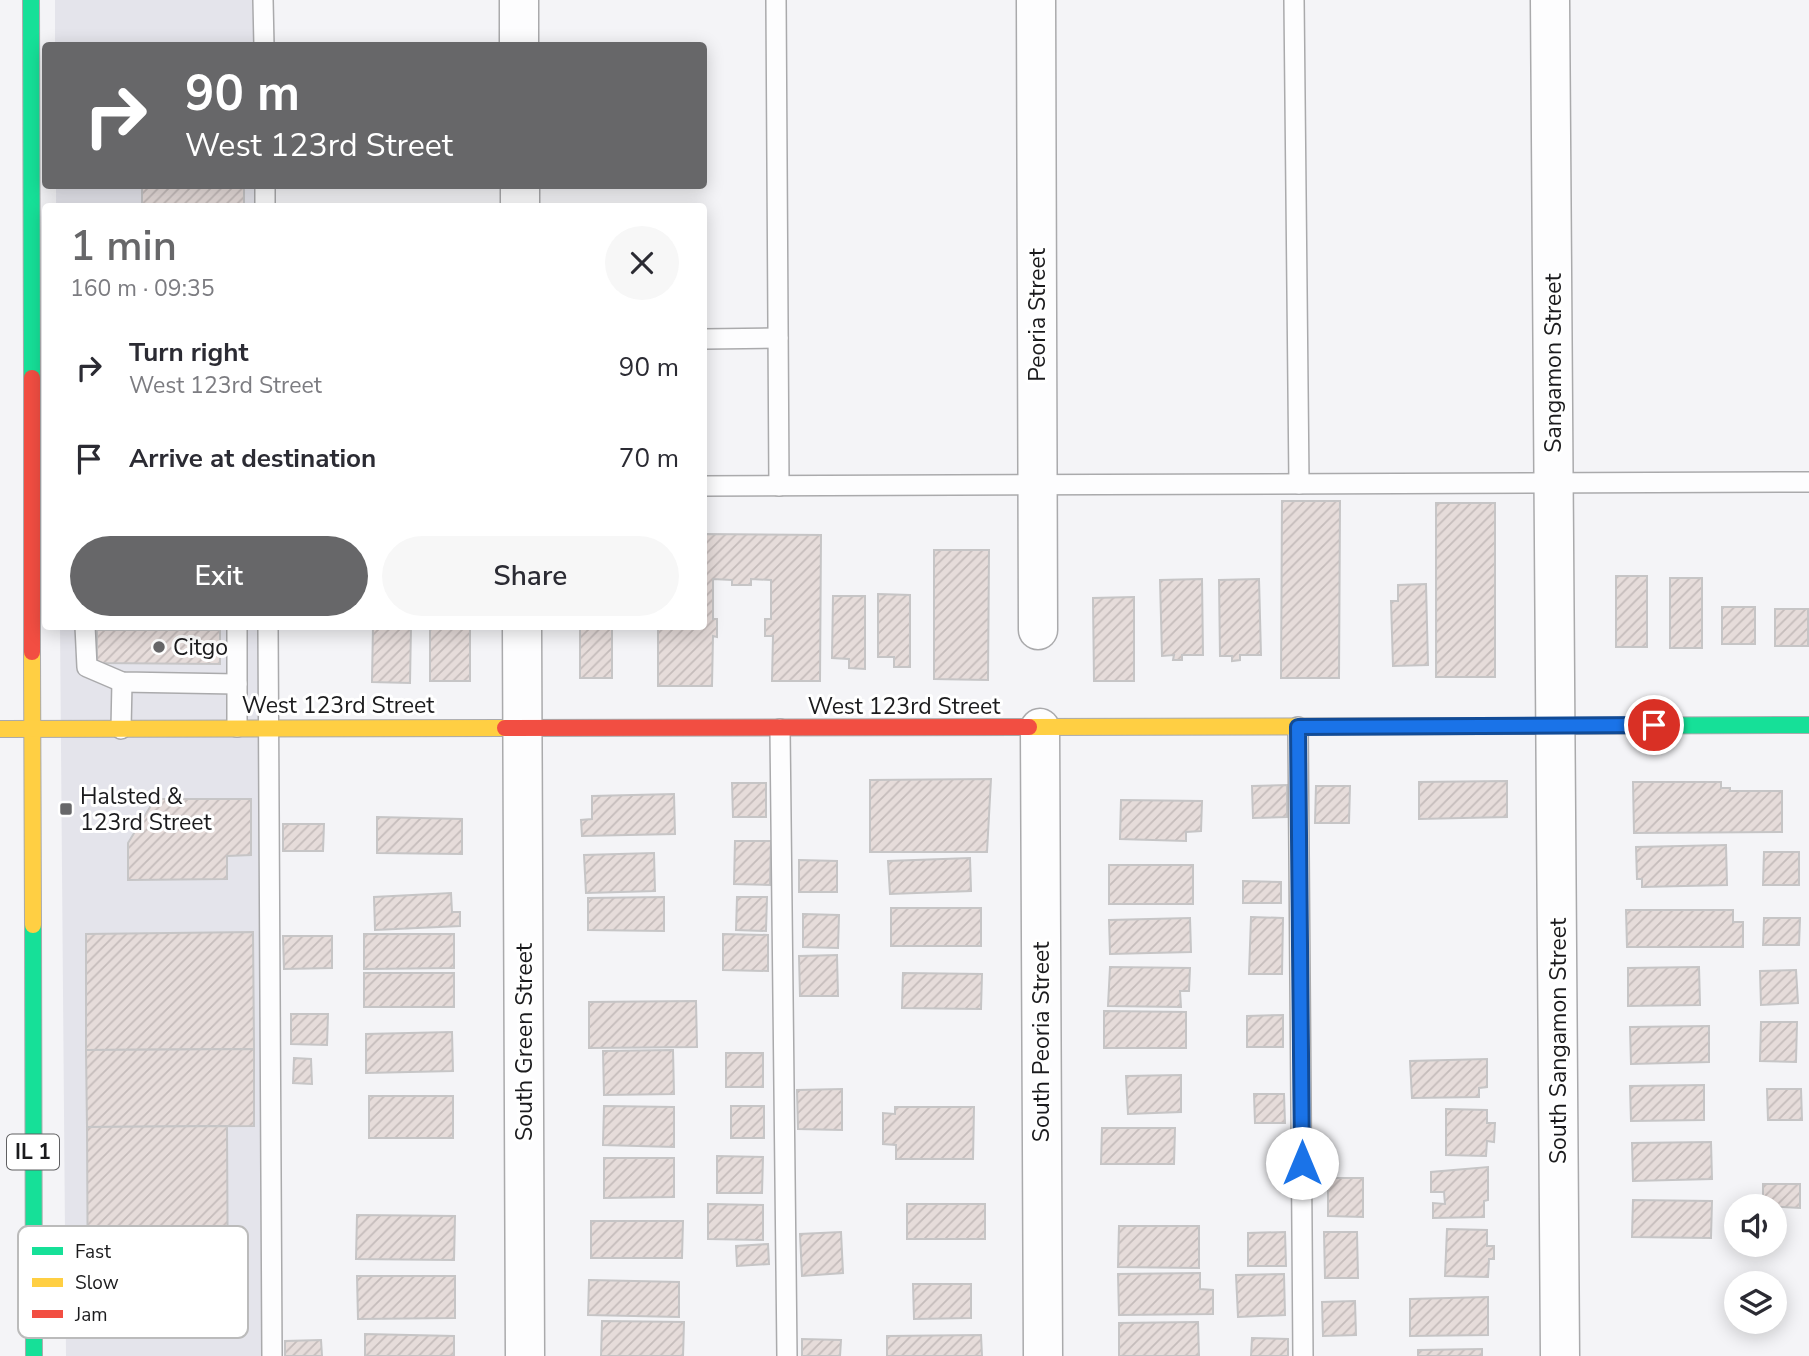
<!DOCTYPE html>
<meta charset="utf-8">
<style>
:root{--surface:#fff;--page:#f7f7f7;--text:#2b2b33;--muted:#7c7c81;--accent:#676769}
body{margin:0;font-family:"Nunito Sans",sans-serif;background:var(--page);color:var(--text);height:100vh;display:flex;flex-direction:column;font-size:26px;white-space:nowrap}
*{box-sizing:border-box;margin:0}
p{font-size:23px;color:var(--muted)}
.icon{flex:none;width:38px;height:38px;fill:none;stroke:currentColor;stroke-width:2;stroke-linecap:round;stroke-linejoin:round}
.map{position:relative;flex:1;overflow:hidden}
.details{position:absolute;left:42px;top:203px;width:665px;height:427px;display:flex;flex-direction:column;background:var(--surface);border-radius:7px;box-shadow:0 4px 18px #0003}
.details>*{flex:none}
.top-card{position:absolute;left:42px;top:42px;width:665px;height:147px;border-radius:7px;box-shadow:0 4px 18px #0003;background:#676769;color:#fff;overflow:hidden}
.controls{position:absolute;left:1724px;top:1194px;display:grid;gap:14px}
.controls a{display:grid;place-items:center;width:63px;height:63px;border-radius:50%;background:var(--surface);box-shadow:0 4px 18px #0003;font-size:35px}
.pin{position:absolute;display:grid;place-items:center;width:60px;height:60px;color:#fff;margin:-30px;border:4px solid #fff;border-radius:50%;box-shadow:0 2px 7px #0007}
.me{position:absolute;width:77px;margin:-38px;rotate:0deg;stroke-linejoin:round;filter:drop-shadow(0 0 5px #0008)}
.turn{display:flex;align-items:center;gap:24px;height:147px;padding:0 28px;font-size:32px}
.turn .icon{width:91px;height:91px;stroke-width:2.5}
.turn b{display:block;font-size:49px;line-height:60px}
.round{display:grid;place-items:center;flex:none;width:74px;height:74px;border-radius:37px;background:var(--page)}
.overview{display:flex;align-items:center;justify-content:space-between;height:119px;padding:0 28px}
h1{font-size:42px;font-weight:600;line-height:52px;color:var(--accent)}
.primary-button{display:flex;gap:14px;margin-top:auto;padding:14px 28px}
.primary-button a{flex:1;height:80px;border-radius:42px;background:var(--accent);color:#fff;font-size:28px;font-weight:600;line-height:80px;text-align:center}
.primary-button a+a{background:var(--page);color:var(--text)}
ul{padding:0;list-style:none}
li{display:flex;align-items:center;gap:21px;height:91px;padding:0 28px}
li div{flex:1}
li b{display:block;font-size:26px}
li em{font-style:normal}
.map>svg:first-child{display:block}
.built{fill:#e4e4eb}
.building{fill:url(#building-hatch);stroke:#c6c5c6;stroke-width:2}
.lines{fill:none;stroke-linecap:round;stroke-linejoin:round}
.lane-casing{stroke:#aaaaac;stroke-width:22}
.street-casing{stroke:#aaaaac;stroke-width:41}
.fast-casing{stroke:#aaaaac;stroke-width:18}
.slow-casing{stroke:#aaaaac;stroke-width:18}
.jam-casing{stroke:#aaaaac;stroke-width:18}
.lane{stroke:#fdfdfe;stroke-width:19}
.street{stroke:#fdfdfe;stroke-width:38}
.fast{stroke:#16e098;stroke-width:16}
.slow{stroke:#ffcf43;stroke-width:16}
.jam{stroke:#f24e42;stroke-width:16}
.route-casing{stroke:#114b97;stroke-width:18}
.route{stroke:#1a73e8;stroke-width:12}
.poi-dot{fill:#676769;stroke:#fff;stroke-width:2.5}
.labels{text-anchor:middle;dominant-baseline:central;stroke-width:6;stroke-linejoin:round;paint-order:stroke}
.shield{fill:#fff;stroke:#5f5f61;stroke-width:2}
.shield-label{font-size:21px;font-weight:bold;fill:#1b1b1d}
.street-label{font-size:23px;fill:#1b1b1d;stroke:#fff}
.poi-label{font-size:23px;fill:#1b1b1d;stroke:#fff;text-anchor:start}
.key{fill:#fff;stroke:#bbb;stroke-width:2}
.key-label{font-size:19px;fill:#1b1b1d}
</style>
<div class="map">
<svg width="1809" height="1356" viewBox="0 0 1809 1356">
<defs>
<pattern id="building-hatch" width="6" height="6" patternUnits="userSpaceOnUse" patternTransform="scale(1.75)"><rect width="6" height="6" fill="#e6dcda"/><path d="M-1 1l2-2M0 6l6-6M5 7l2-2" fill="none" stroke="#c5bcbb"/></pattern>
</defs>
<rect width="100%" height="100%" fill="#f4f4f7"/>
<!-- built -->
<g class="built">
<path d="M55,0H257L258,45H55Z"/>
<rect x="56" y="186" width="203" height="20"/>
<path d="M60,627H262L268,1356H66Z"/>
</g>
<!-- building -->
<g class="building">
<rect x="142" y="186" width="102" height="20"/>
<path d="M1282,501H1340L1339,678H1281Z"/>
<rect x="1436" y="503" width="59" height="174"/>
<path d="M704,534L821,535L820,681H772L773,636H765V619H771V580L751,579V585H732V580L713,579V619H717V637L713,636L712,686H658V626H704Z"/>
<path d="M934,550H989L988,680L934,679Z"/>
<rect x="1616" y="576" width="31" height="71"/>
<rect x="1670" y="578" width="32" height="70"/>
<path d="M1202,579L1203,655H1182V660H1173L1174,655L1162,656L1160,580Z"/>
<path d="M1259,579L1261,655H1240V660L1232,661V656H1220L1219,580Z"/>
<path d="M1426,584L1428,665L1393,666L1391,601H1398V585Z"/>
<path d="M878,594L910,595V667H894V657H878Z"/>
<path d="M833,596H865V669L849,668V659L832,658Z"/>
<path d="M1134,597V681H1094L1093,598Z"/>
<rect x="1722" y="607" width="33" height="37"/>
<rect x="1775" y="609" width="33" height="37"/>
<path d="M373,626H411L410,683L372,682Z"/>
<rect x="430" y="626" width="40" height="55"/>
<rect x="580" y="626" width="32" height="52"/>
<path d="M97,630H220V664L97,663Z"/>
<path d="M991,779L987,852H870V780Z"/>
<path d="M1507,781V817L1419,819V782Z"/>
<path d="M1633,782H1721V788H1730V791H1782V832L1634,833Z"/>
<path d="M732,783H766V817H733Z"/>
<path d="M1287,785V817L1253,818L1252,786Z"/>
<path d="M1316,786H1350L1349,823H1315Z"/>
<path d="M674,794L675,834L582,836L581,820L592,819V796Z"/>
<path d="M155,799H251V855L227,856V879L128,880V843Z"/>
<path d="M1121,800L1202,801L1201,831L1186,832V841L1120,839Z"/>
<path d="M377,817L462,819V854L377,853Z"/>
<path d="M283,824H324L323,851H283Z"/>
<path d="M735,841H771L770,885L734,884Z"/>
<path d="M1726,845L1727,885L1642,887V879H1637L1636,847Z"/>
<path d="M1764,852H1799V885H1763Z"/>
<path d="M654,853L655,891L586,893L584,855Z"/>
<path d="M970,858L971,891L890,894L888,861Z"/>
<path d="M799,860L837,861V892H799Z"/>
<rect x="1109" y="865" width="84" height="39"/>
<path d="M1243,881L1281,882V903H1243Z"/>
<path d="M451,893L452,912H460V926L375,930L374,897Z"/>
<path d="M664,897V931L588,930V898Z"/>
<path d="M737,897H767L766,931L736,930Z"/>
<rect x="891" y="908" width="90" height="38"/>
<path d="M1626,910H1733V922H1743V947H1627Z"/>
<path d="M803,914L839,915L838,948L803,947Z"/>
<path d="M1251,917L1283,918L1282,974H1249Z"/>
<path d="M1190,918L1191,952L1110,954L1109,920Z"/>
<path d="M1764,918H1800L1799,945H1763Z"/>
<path d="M253,932L254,1049L86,1050V934Z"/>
<path d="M364,934H454V968L364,969Z"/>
<path d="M723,934L768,935V971L723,970Z"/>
<path d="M283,936H332V968L284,969Z"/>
<path d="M837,955L838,996H800L799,956Z"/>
<path d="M1110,967L1190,968L1189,991H1180L1181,1007L1108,1006Z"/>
<path d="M1699,967L1700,1005L1628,1006V968Z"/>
<path d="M1796,970L1798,1003L1761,1005L1760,971Z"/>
<rect x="364" y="973" width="90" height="34"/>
<path d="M903,973L982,974L981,1009L902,1008Z"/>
<path d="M696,1001L697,1047L589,1048V1002Z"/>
<path d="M1104,1011L1186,1012V1048H1104Z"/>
<path d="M291,1014H328L327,1045L291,1044Z"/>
<path d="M1283,1015V1047H1247V1016Z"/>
<path d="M1761,1022H1797L1796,1062L1760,1061Z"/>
<path d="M1709,1026V1062L1631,1064L1630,1027Z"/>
<path d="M452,1032L453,1071L366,1073V1034Z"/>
<path d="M254,1049V1126L87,1127L86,1050Z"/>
<path d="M673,1050L674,1094L604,1095L603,1051Z"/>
<rect x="726" y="1053" width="37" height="34"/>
<path d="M294,1058L311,1059L312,1084L293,1083Z"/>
<path d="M1487,1059V1087L1479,1088V1097L1412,1098L1410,1061Z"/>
<path d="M1181,1075V1112L1128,1114L1126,1076Z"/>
<path d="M1704,1085V1120L1631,1121L1630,1086Z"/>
<path d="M842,1089V1130L798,1129L797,1090Z"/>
<path d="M1767,1089H1801L1802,1120H1768Z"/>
<path d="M1254,1094H1284L1285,1123H1255Z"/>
<rect x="369" y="1096" width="84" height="42"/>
<path d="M604,1106L674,1107V1147L603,1145Z"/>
<rect x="731" y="1106" width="33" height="32"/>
<path d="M895,1107H974L973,1159H896V1145L883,1144V1113L895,1114Z"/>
<path d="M1446,1109L1487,1110V1123H1495L1494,1142L1487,1141L1486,1156L1446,1155Z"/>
<path d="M227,1126L228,1320L88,1321L87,1127Z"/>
<path d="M1102,1128H1175L1174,1164H1101Z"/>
<path d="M1711,1142L1712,1179L1633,1181L1632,1143Z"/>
<path d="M717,1156L763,1157L762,1193H717Z"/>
<path d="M604,1158H674V1197L604,1198Z"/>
<path d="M1488,1167V1200L1484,1201V1217L1433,1218V1203L1445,1204L1444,1192H1431V1172Z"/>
<path d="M1328,1178H1363V1217L1328,1216Z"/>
<path d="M1763,1184H1800V1208L1763,1206Z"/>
<path d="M1633,1200L1712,1201L1711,1238L1632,1237Z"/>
<path d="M708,1204L763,1205V1240L708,1239Z"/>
<rect x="907" y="1204" width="78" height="35"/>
<path d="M357,1215L455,1216L454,1260L356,1259Z"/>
<path d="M591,1221H683L682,1258H591Z"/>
<path d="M1119,1226H1199V1268L1118,1267Z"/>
<path d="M1447,1229L1487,1230V1246H1494V1259H1489L1488,1277L1445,1276Z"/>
<path d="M841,1232L843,1273L802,1276L800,1234Z"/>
<path d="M1285,1232L1286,1266H1248V1233Z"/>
<path d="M1324,1232H1357L1358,1278H1325Z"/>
<path d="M768,1244L769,1264L737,1266L736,1246Z"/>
<path d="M1200,1273V1289L1213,1290V1314L1119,1315L1118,1274Z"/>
<path d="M1284,1274L1285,1315L1238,1317L1236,1275Z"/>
<path d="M357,1276H455V1318L358,1319Z"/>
<path d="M589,1280L679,1282V1317L588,1315Z"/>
<path d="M913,1284H971V1318L914,1319Z"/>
<path d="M1488,1297V1335L1410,1336V1299Z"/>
<path d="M1355,1301L1356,1335L1323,1336L1322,1302Z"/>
<path d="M602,1321L684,1322L683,1356H601Z"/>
<path d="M1198,1322L1199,1356H1119V1323Z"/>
<path d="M365,1334L454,1336V1356H365Z"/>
<path d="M981,1335L982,1356H887V1336Z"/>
<path d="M1252,1338L1288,1339V1356H1251Z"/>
<path d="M802,1339L841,1340L840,1356H802Z"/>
<path d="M321,1340L322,1356H285V1341Z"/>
<path d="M1482,1349V1356H1418V1350Z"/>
</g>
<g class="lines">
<!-- lane casing -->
<g class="lane-casing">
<g id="lane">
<path d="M263,0L264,46"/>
<path d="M776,0L779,486"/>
<path d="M1294,0L1299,484"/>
<path d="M265,186V206"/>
<path d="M704,339L778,338"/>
<path d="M704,486L1809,482"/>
<path d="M85,626L87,667L122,682L237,684"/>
<path d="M268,626L272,1356"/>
<path d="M237,727V626"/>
<path d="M1298,727L1303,1356"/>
<path d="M121,729L122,682"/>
<path d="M780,729L787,1356"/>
</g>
</g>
<!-- street casing -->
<g class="street-casing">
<g id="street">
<path d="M519,0V46"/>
<path d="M1036,0L1038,630"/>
<path d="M1550,0L1560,1356"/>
<path d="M520,186V206"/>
<path d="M522,626L525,1356"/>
<path d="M1040,728L1043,1356"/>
</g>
</g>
<!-- fast casing -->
<g class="fast-casing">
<g id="fast">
<path d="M31,0L32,378"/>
<path d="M1516,726L1809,725"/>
<path d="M33,925L34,1356"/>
</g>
</g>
<!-- slow casing -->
<g class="slow-casing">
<g id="slow">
<path d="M32,652L33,925"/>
<path d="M1029,727L1516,726"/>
<path d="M0,729L505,728"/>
</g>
</g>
<!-- jam casing -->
<g class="jam-casing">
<g id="jam">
<path d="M32,378V652"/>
<path d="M505,728L1029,727"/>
</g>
</g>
<!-- lane -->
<use href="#lane" class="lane"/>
<!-- street -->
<use href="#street" class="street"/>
<!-- fast -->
<use href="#fast" class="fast"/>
<!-- slow -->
<use href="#slow" class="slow"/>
<!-- jam -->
<use href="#jam" class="jam"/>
</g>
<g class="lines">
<!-- route casing -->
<g class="route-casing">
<path id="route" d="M1302,1163L1298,727L1654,725"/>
</g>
<!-- route -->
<use href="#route" class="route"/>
</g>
<!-- markers -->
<g class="poi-dot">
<circle cx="159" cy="647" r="7"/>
<rect x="59" y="802" width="14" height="14" rx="3.5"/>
</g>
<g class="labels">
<!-- shield labels -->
<rect class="shield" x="7" y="1134.5" width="52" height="35" rx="5"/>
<g class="shield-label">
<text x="33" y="1152">IL 1</text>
</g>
<!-- street labels -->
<g class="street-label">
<text transform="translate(1037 315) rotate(-90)">Peoria Street</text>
<text transform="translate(1553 363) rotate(-90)">Sangamon Street</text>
<text x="338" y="705">West 123rd Street</text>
<text x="904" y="706">West 123rd Street</text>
<text transform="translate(1558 1041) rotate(-90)">South Sangamon Street</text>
<text transform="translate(524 1042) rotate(-90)">South Green Street</text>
<text transform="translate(1041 1042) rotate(-90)">South Peoria Street</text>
</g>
<!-- poi labels -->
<g class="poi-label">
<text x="173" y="647">Citgo</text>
<text x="80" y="796">Halsted &amp;<tspan x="80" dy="26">123rd Street</tspan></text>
</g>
</g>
<!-- legend -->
<rect x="18" y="1226" width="230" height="112" rx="10" class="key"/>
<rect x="32" y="1247" width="31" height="8" fill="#16e098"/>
<rect x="32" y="1278" width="31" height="9" fill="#ffcf43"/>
<rect x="32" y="1310" width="31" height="8" fill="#f24e42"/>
<g class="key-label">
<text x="75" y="1258">Fast</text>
<text x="75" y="1289">Slow</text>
<text x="75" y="1321">Jam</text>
</g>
</svg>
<div class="controls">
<a><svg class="icon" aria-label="sound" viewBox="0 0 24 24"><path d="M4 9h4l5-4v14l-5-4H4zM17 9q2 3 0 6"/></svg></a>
<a><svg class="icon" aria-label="layers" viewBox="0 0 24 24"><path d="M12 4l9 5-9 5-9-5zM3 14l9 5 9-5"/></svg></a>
</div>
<div class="pin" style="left:1654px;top:725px;background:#d93025"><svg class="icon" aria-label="arrive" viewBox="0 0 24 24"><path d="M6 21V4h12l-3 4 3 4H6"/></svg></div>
<svg class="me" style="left:1302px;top:1163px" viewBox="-20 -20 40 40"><circle r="19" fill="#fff"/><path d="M0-13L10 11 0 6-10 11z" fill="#1a73e8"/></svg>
<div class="top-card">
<div class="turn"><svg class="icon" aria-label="right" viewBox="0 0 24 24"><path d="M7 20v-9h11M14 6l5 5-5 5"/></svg><div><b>90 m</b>West 123rd Street</div></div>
</div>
<section class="details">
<div class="overview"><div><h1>1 min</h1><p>160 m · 09:35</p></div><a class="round"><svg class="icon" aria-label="close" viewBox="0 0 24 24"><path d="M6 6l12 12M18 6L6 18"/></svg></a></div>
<ul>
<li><svg class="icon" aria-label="right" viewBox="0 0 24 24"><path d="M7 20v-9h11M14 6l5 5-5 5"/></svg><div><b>Turn right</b><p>West 123rd Street</p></div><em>90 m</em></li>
<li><svg class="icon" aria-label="arrive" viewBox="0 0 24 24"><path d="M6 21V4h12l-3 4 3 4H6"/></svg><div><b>Arrive at destination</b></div><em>70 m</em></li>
</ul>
<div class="primary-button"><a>Exit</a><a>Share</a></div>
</section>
</div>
